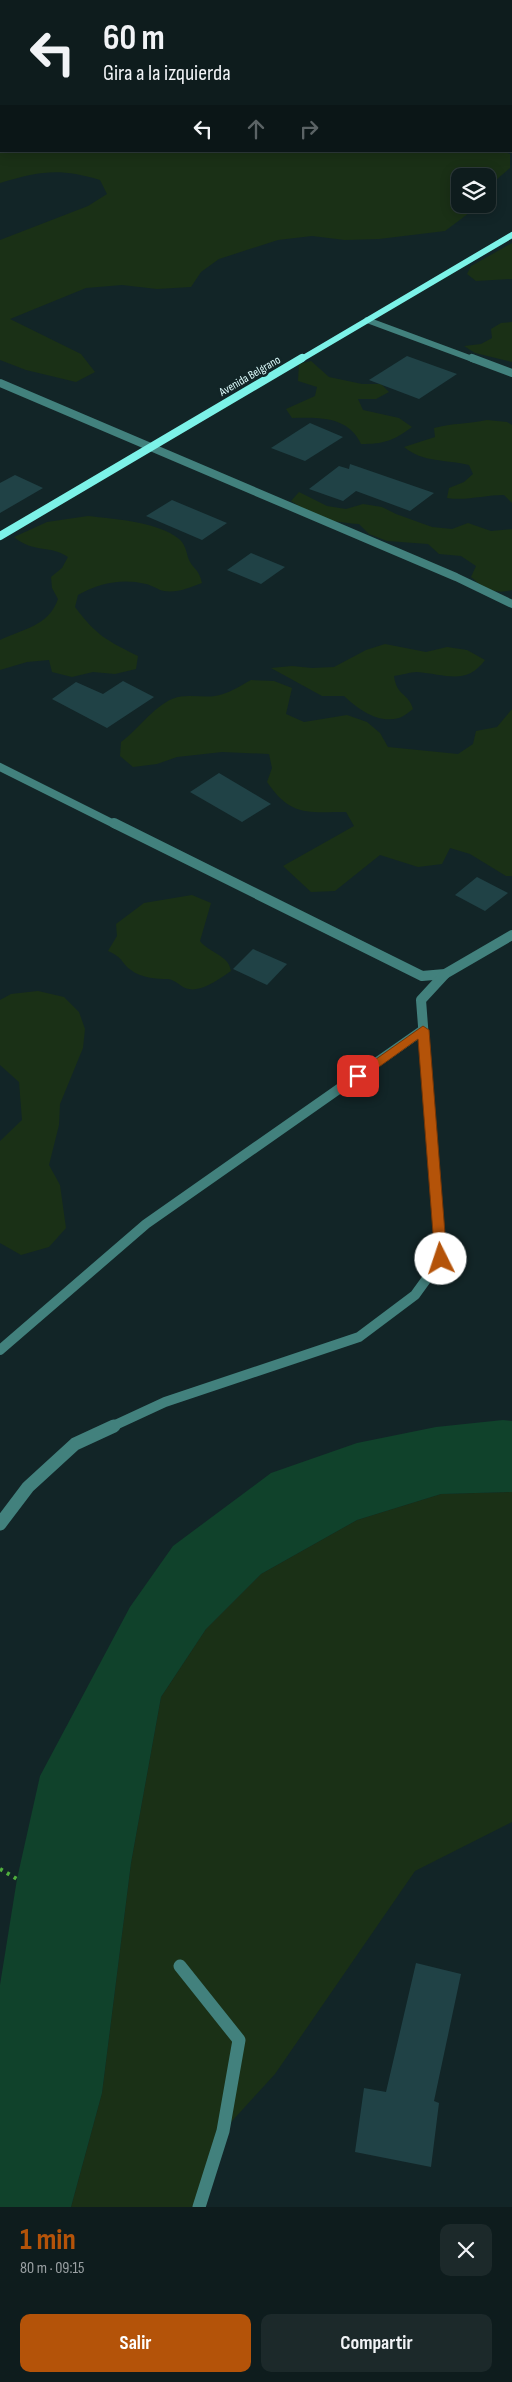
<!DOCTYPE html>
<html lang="es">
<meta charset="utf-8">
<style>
:root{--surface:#0e1c1d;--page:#1c292a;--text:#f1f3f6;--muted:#9ba1a4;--line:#2e3a3b;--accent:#b45309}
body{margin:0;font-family:"Sofia Sans Condensed",sans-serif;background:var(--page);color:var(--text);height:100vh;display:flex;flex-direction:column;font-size:19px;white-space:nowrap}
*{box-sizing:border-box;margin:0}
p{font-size:16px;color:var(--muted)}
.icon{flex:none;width:28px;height:28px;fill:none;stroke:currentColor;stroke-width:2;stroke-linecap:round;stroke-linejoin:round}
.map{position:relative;height:2207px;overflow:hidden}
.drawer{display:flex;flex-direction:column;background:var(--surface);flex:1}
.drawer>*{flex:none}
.top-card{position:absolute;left:0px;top:0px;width:512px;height:152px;box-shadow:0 2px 12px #0003,0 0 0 1px var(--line);background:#0e1c1d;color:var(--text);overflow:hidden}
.fabs{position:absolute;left:451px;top:168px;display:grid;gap:10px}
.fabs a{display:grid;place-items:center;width:45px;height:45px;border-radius:10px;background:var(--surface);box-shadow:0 2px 12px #0003,0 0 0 1px var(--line);font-size:25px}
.pin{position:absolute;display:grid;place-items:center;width:42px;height:42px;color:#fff;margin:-21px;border-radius:10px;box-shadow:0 2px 8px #0006}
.me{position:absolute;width:55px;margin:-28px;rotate:356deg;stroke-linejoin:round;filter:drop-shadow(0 0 4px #0008)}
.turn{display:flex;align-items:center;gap:18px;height:105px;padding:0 20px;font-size:22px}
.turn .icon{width:65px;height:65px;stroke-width:2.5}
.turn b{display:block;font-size:35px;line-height:42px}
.lanes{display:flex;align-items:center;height:48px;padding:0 20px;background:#0003;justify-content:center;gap:25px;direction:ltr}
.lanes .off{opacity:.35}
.round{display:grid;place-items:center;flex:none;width:52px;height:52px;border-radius:10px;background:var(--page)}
.head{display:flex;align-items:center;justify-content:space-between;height:85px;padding:0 20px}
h1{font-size:30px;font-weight:700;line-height:38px;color:var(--accent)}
.primary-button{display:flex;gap:10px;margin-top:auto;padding:10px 20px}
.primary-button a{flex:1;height:58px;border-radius:10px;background:var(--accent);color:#fff;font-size:20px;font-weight:700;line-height:58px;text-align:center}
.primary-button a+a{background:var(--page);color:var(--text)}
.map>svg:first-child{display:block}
.green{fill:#1a3016}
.water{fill:#10422b}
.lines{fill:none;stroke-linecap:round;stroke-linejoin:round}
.river{fill:#10422b;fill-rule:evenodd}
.building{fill:#204246}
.path{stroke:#4fae3d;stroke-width:4;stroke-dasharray:3 5;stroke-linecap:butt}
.street-far3{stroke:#42817d;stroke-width:6}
.street-far2{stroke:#42817d;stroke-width:8}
.street-far1{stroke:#42817d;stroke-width:10}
.street{stroke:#42817d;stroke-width:13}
.secondary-far1{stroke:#7cf2e8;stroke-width:6}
.secondary{stroke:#7cf2e8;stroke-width:8}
.route{fill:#b45309;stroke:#753606}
.labels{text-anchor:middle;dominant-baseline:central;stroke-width:5;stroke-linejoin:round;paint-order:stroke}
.far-street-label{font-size:12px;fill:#dcfbfb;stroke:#122527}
</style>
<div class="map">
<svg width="512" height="2207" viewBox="0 0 512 2207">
<rect width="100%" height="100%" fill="#122527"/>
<!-- green -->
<g class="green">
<path d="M0,37L1,151H501L510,154V168L496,180L488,193V176H460V204H481L445,231L379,239L345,240L312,236L278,240L219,259L201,272L191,287L157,289L122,285L86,288L10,319L81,354L95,372L76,382L26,370L0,360V240L88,206L107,194L100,180C59,168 41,171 0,183Z"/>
<path d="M512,243V279L476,281L467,274L471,266Z"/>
<path d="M512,322V362L475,353L464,346L481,344L492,338L491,329L501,323Z"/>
<path d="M311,361L329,377L362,384H381L389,392L376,399H358L363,410L399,418L412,427C393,441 384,444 361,444C349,416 318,417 292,418L286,409L315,396L317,387L298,381L299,364Z"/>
<path d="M487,420L507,422L512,425V503L504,495C484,495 467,501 447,498L449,488L464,482L473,474L469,465C446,459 423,463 404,447L435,437L434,428C452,423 469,424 487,420Z"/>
<path d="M299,492L327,506L346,509L363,504L382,507L396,514L432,527L452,529L468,523L491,531L512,529V590C495,595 483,588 471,577L476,566L461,556L439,554L428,544L387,541L369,534L359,524C328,522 318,518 291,501Z"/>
<path d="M88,516C114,519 159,522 179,539C186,545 186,552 189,560C194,570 199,569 202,583C189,588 177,593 164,591C158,590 152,585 146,584C122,578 99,583 78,595L75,607C97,636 106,640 138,656L136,669L115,674L93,672L72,677L52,672L49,660L27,662L0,670V640C23,629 49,626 58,599L52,588L51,577L62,568L68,557C48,544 35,554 14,537L47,522Z"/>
<path d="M385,644L426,652L447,647L467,650L485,660C466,686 445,674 417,672C410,672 402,675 394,676C397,697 408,692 413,709C409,712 403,717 399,718C378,724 358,709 344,696H322L271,668L292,666L312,668L334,667L366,650Z"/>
<path d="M251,680L274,681L292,688L286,714L304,722L347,715L367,722L380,733L388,747L458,754L473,744L476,731L497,727L512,709V876H506L470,854L450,848L442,864L418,867L380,855L335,891L311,892L283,866L354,826L346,812C307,812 291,817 267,782L272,768L269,754L222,752L177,757L157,764L133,767L120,756L121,742C139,729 152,708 172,699C186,693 201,698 215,696C228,694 240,686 251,680Z"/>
<path d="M192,895L211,903L200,941C209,953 229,955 231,971C219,979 200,994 185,988C179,985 175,980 168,979C156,979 141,978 131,970C121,963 124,958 108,951L117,936L116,924L144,903Z"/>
<path d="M38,991L64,997L79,1012L85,1029L83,1048L60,1104L59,1125L49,1165L60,1185L66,1228L49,1247L21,1255L0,1243V1141L22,1120L19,1082L0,1065V1000L11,994Z"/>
<path d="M512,1492V1822L415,1871L275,2074L223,2131L193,2207H71L102,2093L131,1863L161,1697L206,1629L261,1574L357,1520L441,1494Z"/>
</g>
<!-- water -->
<path class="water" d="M503,1420L512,1421V1492L441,1494L357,1520L261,1574L206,1629L161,1697L131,1863L102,2093L71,2207H0V1985L17,1879L40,1776L130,1607L173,1546L271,1473L357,1443L436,1427Z"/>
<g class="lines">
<!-- river -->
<g class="river">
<path d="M149,0H186L149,1Z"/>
<rect x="0" y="14" width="1" height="18"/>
</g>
</g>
<!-- building -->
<g class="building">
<path d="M407,356L457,374L419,399L369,380Z"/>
<path d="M310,423L343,437L305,461L271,448Z"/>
<path d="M350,464L434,493L410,511L356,491L343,501L309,489L339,466L349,469Z"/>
<path d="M15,475L43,488L0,513V483Z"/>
<path d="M172,500L227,523L202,540L146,516Z"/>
<path d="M251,553L285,567L261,584L227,570Z"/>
<path d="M123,681L154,697L107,728L52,699L76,682L103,694Z"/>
<path d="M219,773L271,804L242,822L190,792Z"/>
<path d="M477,877L508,893L485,911L455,895Z"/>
<path d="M253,949L287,964L267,985L233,969Z"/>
<path d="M416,1963L461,1974L434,2101L439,2103L431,2167L355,2152L364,2088L386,2092Z"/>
</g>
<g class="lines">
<!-- path -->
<path class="path" d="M0,1869L17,1879"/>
<!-- street-far3 -->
<path class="street-far3" d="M367,320L475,360"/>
<!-- street-far2 -->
<g class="street-far2">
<path d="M472,358L512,373"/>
<path d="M0,383L456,577L512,604"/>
<path d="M0,767L116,825"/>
</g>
<!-- street-far1 -->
<g class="street-far1">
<path d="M114,823L422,976L445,974L512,935"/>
<path d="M0,1350L146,1224L423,1030"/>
<path d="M111,1427L165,1402L359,1337L415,1295L441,1259L421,1000L445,974"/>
</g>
<!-- street -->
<g class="street">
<path d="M0,1524L28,1487L75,1444L114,1426"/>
<path d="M180,1966L239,2040L223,2131L199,2207"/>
</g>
<!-- secondary-far1 -->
<path class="secondary-far1" d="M300,360L512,235"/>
<!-- secondary -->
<path class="secondary" d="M0,536L302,358"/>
</g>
<!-- route -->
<path class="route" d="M423,1026L429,1030L447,1259L441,1263L435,1259L418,1039L362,1079H354L352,1076Z"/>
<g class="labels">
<!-- far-street labels -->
<g class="far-street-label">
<text transform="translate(250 376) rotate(-30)">Avenida Belgrano</text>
</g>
</g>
</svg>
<div class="fabs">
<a><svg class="icon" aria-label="layers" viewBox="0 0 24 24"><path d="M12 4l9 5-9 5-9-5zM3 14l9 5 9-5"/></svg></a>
</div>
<div class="pin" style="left:358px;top:1076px;background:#d93025"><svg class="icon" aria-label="arrive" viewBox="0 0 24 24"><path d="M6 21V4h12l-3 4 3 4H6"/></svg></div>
<svg class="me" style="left:441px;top:1259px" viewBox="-20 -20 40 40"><circle r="19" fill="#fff"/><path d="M0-13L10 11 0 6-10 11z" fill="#b45309"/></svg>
<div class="top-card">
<div class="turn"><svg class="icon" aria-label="left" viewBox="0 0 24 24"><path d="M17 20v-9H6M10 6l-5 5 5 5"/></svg><div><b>60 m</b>Gira a la izquierda</div></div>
<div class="lanes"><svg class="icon" aria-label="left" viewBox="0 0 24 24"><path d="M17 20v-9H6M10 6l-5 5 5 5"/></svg><svg class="icon off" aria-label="ahead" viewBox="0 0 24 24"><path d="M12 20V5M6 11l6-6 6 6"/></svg><svg class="icon off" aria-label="right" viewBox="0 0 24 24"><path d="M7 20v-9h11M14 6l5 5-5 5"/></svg></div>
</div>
</div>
<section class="drawer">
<div class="head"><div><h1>1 min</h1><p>80 m · 09:15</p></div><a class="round"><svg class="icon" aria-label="close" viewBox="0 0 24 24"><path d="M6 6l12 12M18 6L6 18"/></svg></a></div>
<div class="primary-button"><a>Salir</a><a>Compartir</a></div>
</section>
